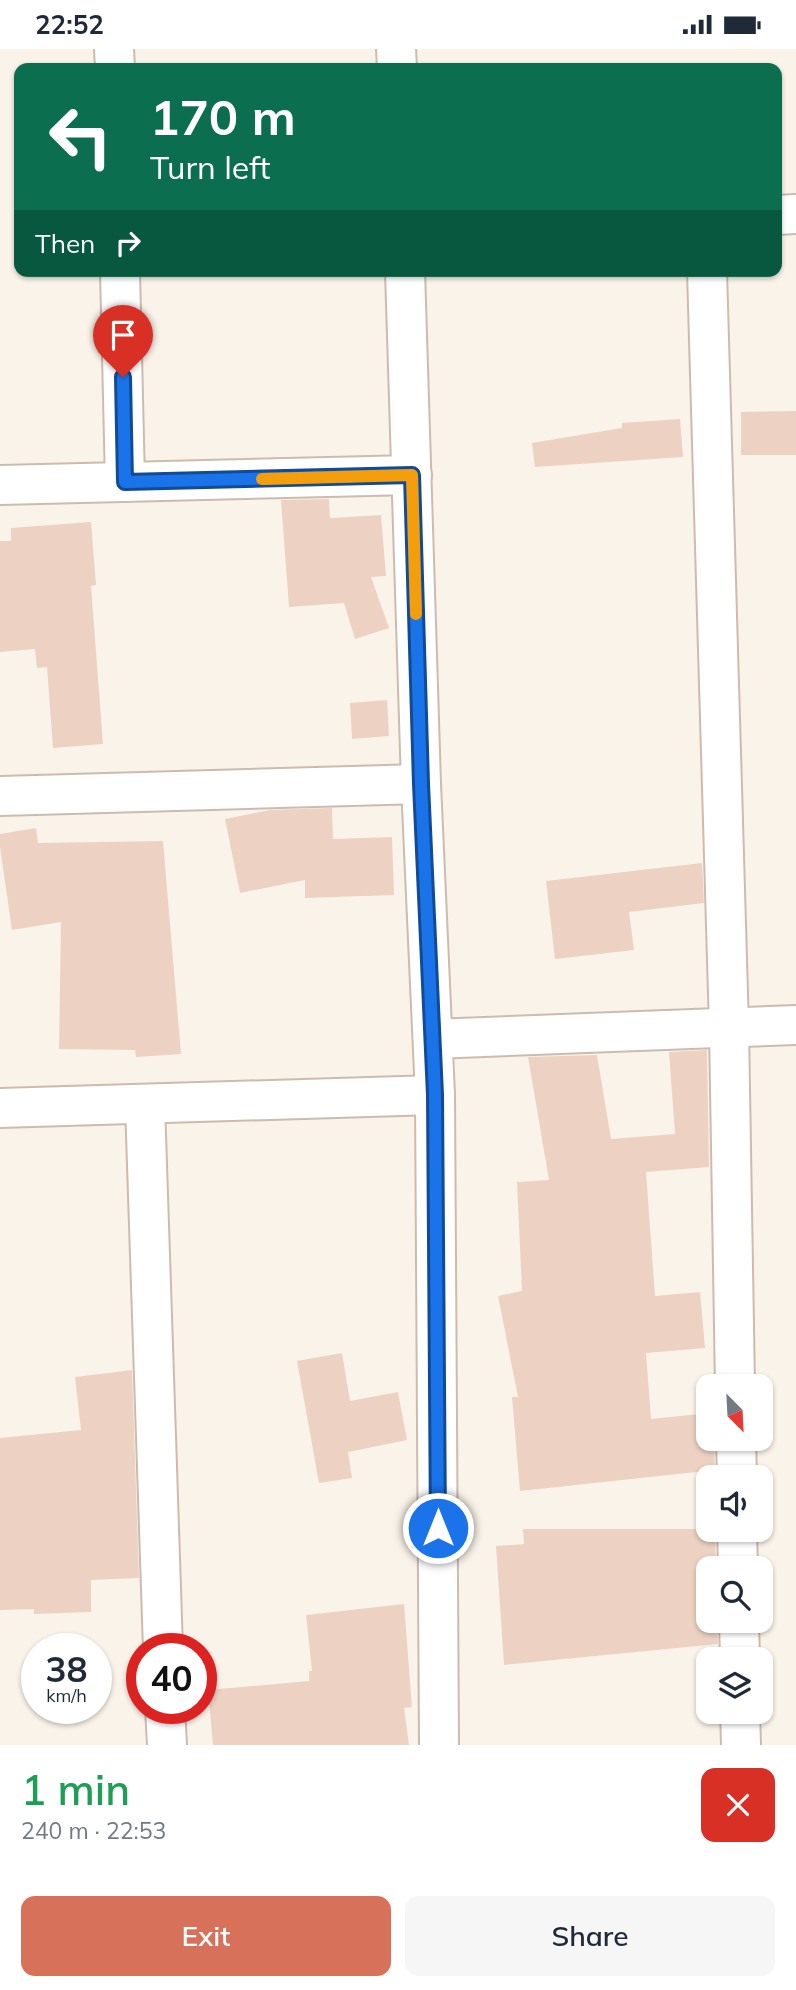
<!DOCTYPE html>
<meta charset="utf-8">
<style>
:root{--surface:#fff;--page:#f6f6f7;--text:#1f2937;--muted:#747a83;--accent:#d8715a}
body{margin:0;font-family:Mulish,sans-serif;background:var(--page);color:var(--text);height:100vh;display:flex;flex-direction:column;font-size:26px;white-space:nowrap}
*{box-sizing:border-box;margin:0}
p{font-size:23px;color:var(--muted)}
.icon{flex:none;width:38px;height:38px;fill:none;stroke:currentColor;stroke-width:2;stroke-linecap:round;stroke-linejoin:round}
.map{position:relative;height:1696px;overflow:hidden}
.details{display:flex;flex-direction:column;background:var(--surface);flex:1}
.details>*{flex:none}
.top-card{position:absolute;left:14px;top:14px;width:768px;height:214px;border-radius:14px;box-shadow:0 2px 5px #0004;background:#0b6e4f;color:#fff;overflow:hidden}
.needle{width:46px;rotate:156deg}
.tools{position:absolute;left:696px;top:1325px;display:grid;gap:14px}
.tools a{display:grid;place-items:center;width:77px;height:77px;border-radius:14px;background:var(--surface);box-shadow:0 2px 5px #0004;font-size:35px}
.speed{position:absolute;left:21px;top:1584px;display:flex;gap:14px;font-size:35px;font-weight:700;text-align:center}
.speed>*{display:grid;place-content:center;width:91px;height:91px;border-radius:50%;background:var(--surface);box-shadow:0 2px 5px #0004;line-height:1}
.speed small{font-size:18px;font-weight:400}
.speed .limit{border:10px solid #d22;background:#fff;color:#111}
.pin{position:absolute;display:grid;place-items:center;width:60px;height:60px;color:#fff;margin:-72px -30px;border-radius:50% 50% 50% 0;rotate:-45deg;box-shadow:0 0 7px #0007}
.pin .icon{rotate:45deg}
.me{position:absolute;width:77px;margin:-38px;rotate:0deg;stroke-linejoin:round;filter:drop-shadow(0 0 5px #0008)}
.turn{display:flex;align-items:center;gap:24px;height:147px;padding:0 21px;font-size:32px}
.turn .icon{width:91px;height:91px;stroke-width:2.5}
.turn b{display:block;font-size:49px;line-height:60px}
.then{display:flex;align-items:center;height:66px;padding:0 21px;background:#0003;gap:14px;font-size:26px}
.round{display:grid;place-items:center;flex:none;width:74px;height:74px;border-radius:14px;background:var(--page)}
.head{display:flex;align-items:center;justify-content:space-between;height:119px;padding:0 21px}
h1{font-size:42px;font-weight:600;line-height:52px;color:#1e9e55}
.cta{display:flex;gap:14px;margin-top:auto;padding:14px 21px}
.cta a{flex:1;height:80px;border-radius:14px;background:var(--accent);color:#fff;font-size:28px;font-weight:600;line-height:80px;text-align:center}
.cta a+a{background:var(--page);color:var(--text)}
.status{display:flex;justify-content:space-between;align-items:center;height:49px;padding:0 35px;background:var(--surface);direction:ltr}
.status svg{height:19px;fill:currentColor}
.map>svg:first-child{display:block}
.building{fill:#edd2c3}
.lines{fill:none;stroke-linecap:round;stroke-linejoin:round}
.minor-casing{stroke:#ccbbaf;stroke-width:42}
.tertiary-casing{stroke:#ccbbaf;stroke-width:42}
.minor{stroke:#fff;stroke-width:38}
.tertiary{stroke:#fff;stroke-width:38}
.route-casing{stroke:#114b97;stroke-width:18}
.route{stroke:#1a73e8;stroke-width:12}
.slow{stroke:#f59e0b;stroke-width:12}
</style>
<div class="status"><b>22:52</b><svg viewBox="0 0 49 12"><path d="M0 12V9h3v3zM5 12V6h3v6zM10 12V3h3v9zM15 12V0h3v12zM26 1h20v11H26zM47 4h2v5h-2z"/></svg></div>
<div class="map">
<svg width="796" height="1696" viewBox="0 0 796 1696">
<rect width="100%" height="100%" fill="#faf3e9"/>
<!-- building -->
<g class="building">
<path d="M796,362V406H741V363Z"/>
<path d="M680,370L683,408L535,418L532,394L622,379V374Z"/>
<path d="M329,450L330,469L381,466L386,527L371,528L389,579L355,590L344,554L289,558L281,451Z"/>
<path d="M91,473L96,536L91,537L103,695L53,699L47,618L37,619L35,600L0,603V492H11V479Z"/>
<path d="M387,651L389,687L352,690L350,654Z"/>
<path d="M332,759L333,790L392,788L394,846L305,849V831L240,844L225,770L270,761Z"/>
<path d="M36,779L38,794L163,792L181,1005L136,1008L135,1001L59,1000L61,873L12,881L0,798V785Z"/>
<path d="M702,814L704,854L629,863L634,901L555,910L546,832Z"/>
<path d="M707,1001L709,1118L646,1123L655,1247L700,1243L705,1299L646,1304L651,1370L709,1364V1390H714L715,1421L520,1442L512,1348H518L498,1247L522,1242L517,1133L549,1131L528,1008L597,1006L611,1090L675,1085L669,1003Z"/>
<path d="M342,1304L350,1352L398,1343L407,1391L348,1403L352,1429L319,1434L297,1312Z"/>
<path d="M132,1321L139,1529L91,1531V1563L34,1565V1560L0,1561V1389L81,1381L75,1328Z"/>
<path d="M523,1480H715L716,1519H709V1572H717L718,1595L504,1616L496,1497L524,1495Z"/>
<path d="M404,1555L412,1658L404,1659L409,1696H213L208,1641L309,1632V1622H312L306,1566Z"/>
</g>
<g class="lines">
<!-- minor casing -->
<g class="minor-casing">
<g id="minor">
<path d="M114,0L115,19"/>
<path d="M777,166L796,165"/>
<path d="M120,222L125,433"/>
<path d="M707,222L729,979L735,1337"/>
<path d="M0,436L412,426"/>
<path d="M0,747L421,735"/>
<path d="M433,990L796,976"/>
<path d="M145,1055L163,1600"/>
<path d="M0,1059L435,1046"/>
<path d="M736,1390L737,1428"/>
<path d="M737,1480L738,1519"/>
<path d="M739,1572L740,1610"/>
<path d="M165,1659L167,1696"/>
<path d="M740,1662L741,1696"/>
</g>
</g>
<!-- tertiary casing -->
<g class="tertiary-casing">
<g id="tertiary">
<path d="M396,0L397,19"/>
<path d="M405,222L421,735L435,1046L439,1696"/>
</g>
</g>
<!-- minor -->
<use href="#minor" class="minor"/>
<!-- tertiary -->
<use href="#tertiary" class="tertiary"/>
</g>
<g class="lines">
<!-- route casing -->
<g class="route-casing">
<path id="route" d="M123,328L125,433L412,426L421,735L435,1046L438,1479"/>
</g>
<!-- route -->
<use href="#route" class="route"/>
<!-- slow -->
<path class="slow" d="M262,430L412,426L416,565"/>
</g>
</svg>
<div class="tools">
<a><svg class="needle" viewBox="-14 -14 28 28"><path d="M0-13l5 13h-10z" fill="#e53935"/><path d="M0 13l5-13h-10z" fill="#747a83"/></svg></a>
<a><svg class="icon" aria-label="sound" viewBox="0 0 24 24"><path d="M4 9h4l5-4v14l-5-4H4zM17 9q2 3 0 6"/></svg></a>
<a><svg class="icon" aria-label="search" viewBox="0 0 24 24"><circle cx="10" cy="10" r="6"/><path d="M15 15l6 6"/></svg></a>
<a><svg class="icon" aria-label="layers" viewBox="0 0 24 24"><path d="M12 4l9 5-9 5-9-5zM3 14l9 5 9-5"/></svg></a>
</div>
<div class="speed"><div>38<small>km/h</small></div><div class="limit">40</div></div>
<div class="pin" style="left:123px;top:328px;background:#d93025"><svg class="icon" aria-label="arrive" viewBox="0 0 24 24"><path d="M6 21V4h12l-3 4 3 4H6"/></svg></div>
<svg class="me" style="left:438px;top:1479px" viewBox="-20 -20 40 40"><circle r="17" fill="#1a73e8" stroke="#fff" stroke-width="3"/><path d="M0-11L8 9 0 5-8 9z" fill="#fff"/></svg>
<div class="top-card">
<div class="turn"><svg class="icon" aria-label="left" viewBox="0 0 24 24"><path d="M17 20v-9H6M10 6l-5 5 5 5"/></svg><div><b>170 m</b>Turn left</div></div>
<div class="then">Then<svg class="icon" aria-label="right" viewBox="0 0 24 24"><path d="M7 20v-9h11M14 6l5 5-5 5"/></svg></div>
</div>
</div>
<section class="details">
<div class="head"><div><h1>1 min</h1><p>240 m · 22:53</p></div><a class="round" style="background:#d93025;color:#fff"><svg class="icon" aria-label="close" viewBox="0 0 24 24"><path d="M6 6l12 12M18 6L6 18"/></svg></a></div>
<div class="cta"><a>Exit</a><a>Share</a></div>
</section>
